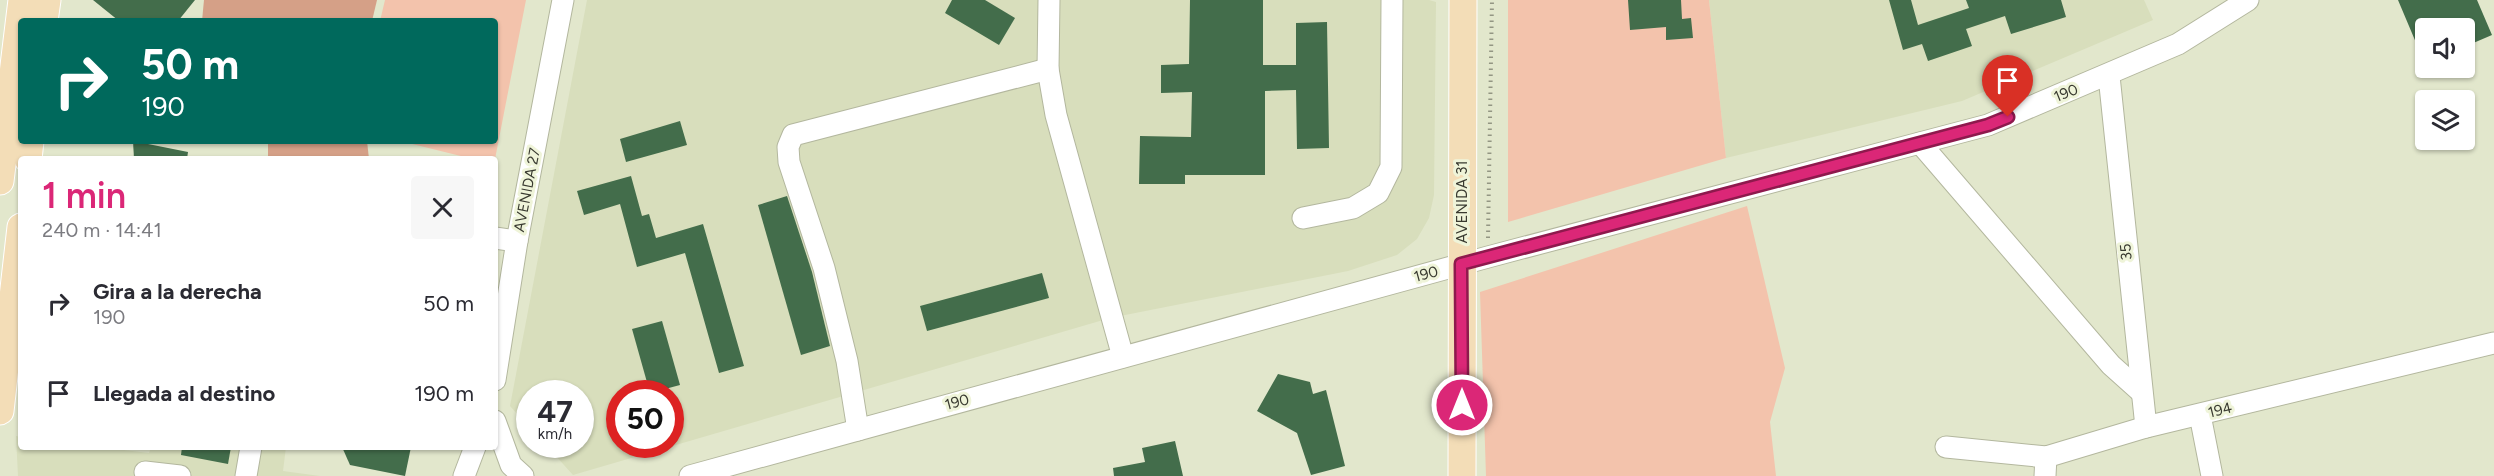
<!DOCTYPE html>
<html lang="es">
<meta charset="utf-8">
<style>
:root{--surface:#fff;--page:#f7f7f7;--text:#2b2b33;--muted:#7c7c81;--accent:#db2777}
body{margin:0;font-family:Figtree,sans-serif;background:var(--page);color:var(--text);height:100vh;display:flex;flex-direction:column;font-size:22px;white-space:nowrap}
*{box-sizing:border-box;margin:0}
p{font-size:20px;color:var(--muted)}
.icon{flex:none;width:33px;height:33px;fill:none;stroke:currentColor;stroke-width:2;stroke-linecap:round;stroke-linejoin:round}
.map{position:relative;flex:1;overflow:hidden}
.side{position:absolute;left:18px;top:156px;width:480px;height:294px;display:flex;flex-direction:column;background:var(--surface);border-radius:6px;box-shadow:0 2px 4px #0004}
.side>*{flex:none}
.hud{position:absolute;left:18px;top:18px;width:480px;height:126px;border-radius:6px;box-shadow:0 2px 4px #0004;background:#00695c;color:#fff;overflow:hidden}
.tools{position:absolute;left:2415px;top:18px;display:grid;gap:12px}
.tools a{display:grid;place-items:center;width:60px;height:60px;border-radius:6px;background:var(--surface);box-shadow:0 2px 4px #0004;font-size:30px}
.speed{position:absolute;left:516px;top:380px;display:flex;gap:12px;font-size:30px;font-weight:700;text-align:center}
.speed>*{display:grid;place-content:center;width:78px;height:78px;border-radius:50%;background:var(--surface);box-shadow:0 2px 4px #0004;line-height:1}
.speed small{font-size:15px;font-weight:400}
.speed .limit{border:9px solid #d22;background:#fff;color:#111}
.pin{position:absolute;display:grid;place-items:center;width:51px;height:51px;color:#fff;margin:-62px -26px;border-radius:50% 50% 50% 0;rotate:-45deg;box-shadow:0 0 6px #0007}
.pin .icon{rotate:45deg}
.me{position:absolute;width:66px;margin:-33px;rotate:0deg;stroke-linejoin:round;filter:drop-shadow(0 0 4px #0008)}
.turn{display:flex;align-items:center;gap:21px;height:126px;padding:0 24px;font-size:27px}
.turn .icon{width:78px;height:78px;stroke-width:2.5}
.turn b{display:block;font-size:42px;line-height:51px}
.round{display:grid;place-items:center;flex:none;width:63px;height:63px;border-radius:6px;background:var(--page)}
.head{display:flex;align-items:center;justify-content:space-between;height:102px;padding:0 24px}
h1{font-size:36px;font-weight:600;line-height:45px;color:var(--accent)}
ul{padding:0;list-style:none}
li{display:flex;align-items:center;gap:18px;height:90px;padding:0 24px}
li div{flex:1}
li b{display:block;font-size:22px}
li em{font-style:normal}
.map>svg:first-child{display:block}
.built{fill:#d8debc;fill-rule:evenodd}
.green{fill:#f3c3ac}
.forest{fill:#d5a087}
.building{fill:#436d4b}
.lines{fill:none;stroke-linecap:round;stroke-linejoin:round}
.minor-casing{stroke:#b3b79e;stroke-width:23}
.major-casing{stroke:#fff;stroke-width:29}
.path{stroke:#939683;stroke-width:4;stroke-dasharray:1.5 4.5;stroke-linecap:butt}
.minor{stroke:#fff;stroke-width:21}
.major{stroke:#f3ddb7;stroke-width:27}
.route-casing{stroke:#8e194d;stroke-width:15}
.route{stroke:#db2777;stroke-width:10}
.labels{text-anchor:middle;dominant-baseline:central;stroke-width:6;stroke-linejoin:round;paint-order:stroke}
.street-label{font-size:15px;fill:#393a30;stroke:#eff4d9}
</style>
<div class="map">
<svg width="2494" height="476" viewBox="0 0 2494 476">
<rect width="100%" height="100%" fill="#e2e7cc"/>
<!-- built -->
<g class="built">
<path d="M587,0H1429L1436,2L1434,195L1429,218L1417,239L1397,255L1348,271L1110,318L573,475L545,444H580V393H530L529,427L510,406ZM620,393H670V444H620Z"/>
<path d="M1709,0H2144L2153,20L1962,101L1726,158Z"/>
<path d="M16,436L21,437V447H99L149,453L151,447H286L283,471L320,476H18Z"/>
</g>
<!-- green -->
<g class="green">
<path d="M385,0H526L495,159H473L400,141H495V21H380Z"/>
<path d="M1508,0H1709L1726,158L1508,222Z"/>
<path d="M1747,206L1785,368L1770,422L1776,476H1486L1480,292Z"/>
</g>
<!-- forest -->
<g class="forest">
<path d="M204,0H377L372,21H202Z"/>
<path d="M268,141H367L369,159H268Z"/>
</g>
<!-- building -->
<g class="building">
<path d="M93,0H195L178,21H119Z"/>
<path d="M952,0H985L1015,18L999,45L945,13Z"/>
<path d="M1190,0H1263V65H1296V23L1327,22L1329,148L1297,149L1296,90L1265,91V175H1185V184H1139L1140,136L1191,137L1192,92L1161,93V65L1189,64Z"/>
<path d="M1628,0H1681L1682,19L1691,18L1693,38L1666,40V27L1630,30Z"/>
<path d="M1889,0H1911L1918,25L1969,8L1966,0H2061L2066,17L2011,34L2005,16L1966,29L1972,46L1928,61L1922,44L1903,50Z"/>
<path d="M2398,0H2477L2492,35L2464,47V28H2426L2425,64Z"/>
<path d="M680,121L687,145L626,162L620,139Z"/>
<path d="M133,141L188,152L187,159H134Z"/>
<path d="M631,176L642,216L649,214L656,238L703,224L744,366L719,373L685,253L637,267L620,204L584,215L577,191Z"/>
<path d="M787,196L812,272L830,346L801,355L758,205Z"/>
<path d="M1042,273L1049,298L927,331L920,306Z"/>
<path d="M662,321L680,385L650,393L632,329Z"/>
<path d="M1278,374L1310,382L1313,394L1326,390L1345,466L1311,475L1297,433L1257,411Z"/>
<path d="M1175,441L1183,476H1114L1113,468L1145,462L1142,448Z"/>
<path d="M182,447H231L228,464L181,455Z"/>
<path d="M342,447H411L405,476L350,465Z"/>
</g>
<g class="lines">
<!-- minor casing -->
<g class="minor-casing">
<g id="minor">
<path d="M1049,0L1048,69L1056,115L1123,357"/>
<path d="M2109,76L2146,427"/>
<path d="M1920,143L2111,365L2140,391"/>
<path d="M1303,218L1353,208L1378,193L1391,167L1392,0"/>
<path d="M495,238L517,241"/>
<path d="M495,380L517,241L563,0"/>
<path d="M2200,415L2212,476"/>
<path d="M495,421L511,465L523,476"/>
<path d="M858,430L847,361L824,268L789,162L788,147L793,135L1048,69"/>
<path d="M1946,447L2046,457L2146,427L2494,343"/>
<path d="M145,472L180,476"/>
<path d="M246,476L251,447"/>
<path d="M464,476L475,447"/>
<path d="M690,476L1488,257L1988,125L2178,44L2248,0"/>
<path d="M2045,476L2046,457"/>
</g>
</g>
<!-- major casing -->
<g class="major-casing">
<g id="major">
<path d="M44,21L47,0"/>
<path d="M28,159L30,141"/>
<path d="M0,181L22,0"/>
<path d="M0,411L21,227"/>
<path d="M1462,476L1463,0"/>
</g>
</g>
<!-- path -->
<path class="path" d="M1488,238L1492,0"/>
<!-- minor -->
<use href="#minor" class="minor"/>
<!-- major -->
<use href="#major" class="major"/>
</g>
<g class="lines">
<!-- route casing -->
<g class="route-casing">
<path id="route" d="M1462,405L1461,264L1988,125L2008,117"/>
</g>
<!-- route -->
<use href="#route" class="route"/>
</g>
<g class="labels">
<!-- street labels -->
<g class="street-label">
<text transform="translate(2066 93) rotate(-22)">190</text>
<text transform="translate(527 190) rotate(-79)">AVENIDA 27</text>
<text transform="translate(1462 202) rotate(-90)">AVENIDA 31</text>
<text transform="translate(2126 252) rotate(-96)">35</text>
<text transform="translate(1426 274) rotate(-15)">190</text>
<text transform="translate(957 402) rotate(-15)">190</text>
<text transform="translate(2220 410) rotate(-14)">194</text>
</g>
</g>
</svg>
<div class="tools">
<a><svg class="icon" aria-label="sound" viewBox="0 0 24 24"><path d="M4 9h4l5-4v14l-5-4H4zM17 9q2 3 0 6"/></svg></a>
<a><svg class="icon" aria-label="layers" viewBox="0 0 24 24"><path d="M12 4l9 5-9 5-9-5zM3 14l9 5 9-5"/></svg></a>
</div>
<div class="speed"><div>47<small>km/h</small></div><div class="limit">50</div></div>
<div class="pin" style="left:2008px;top:117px;background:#d93025"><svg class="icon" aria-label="arrive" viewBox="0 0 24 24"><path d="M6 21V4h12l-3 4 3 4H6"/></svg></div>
<svg class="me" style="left:1462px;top:405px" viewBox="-20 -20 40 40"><circle r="17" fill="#db2777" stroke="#fff" stroke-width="3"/><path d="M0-11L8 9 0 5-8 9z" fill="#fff"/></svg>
<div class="hud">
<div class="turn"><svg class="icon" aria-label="right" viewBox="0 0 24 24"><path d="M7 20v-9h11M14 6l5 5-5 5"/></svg><div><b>50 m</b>190</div></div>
</div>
<section class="side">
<div class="head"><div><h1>1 min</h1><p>240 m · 14:41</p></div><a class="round"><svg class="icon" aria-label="close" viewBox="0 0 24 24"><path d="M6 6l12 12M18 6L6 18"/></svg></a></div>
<ul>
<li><svg class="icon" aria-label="right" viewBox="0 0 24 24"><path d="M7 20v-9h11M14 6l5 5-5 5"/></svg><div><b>Gira a la derecha</b><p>190</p></div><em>50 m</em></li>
<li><svg class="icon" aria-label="arrive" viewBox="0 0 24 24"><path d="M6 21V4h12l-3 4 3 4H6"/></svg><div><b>Llegada al destino</b></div><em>190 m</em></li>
</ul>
</section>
</div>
